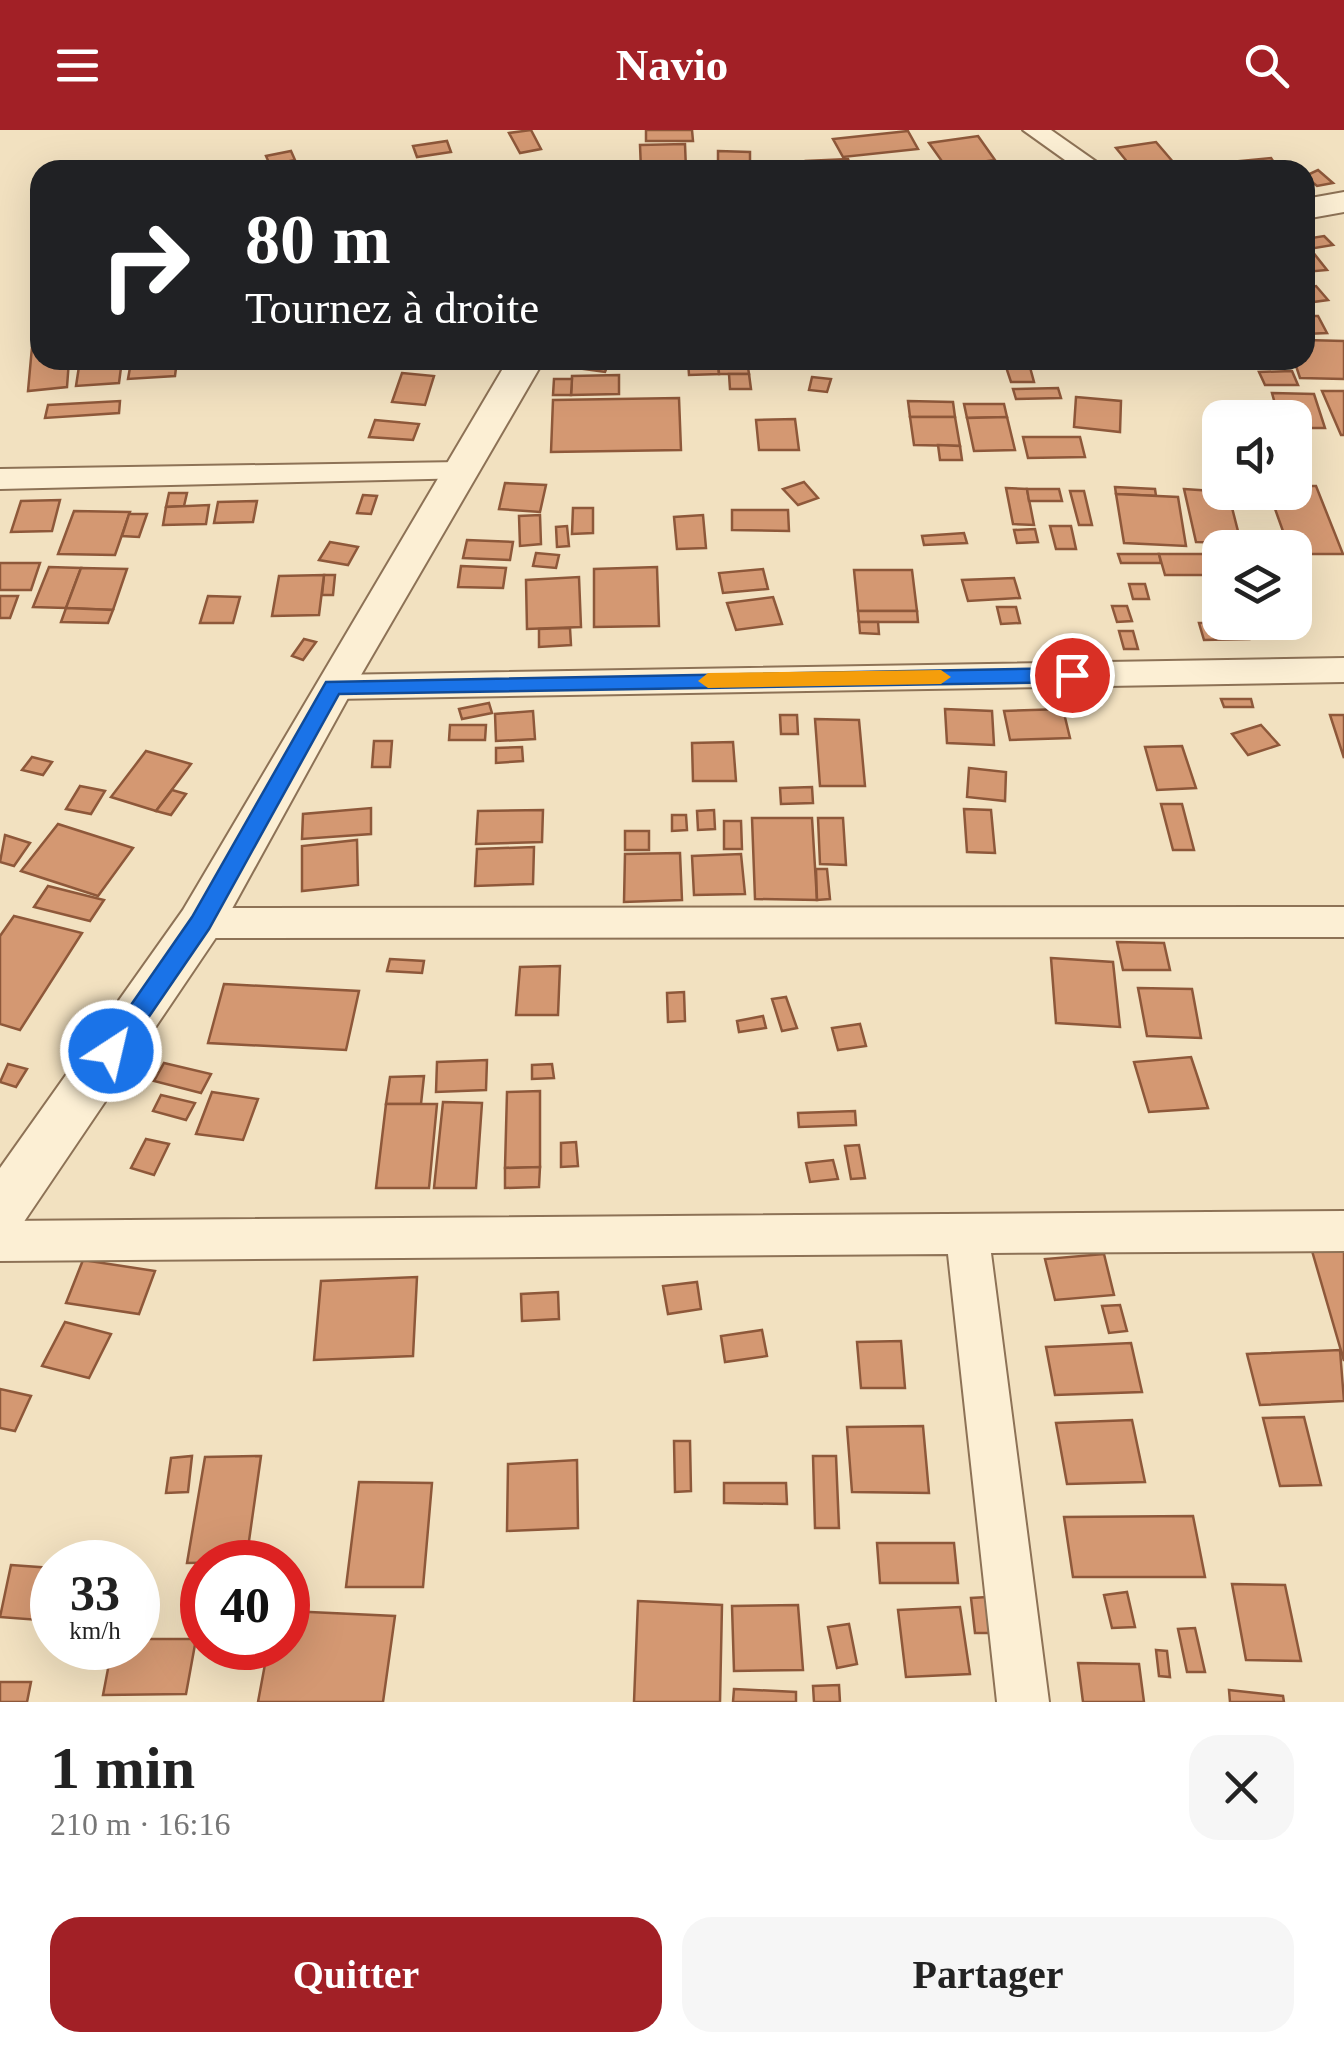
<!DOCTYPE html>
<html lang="fr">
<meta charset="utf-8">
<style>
:root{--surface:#fff;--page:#f6f6f6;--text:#222;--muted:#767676;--accent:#a22026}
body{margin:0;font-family:Georgia,serif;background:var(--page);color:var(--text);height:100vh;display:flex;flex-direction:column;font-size:38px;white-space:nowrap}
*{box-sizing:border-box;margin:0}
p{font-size:32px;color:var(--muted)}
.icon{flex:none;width:55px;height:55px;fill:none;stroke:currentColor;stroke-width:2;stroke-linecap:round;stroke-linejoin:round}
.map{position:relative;height:1572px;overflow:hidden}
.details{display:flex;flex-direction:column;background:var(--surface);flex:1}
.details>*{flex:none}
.hud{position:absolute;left:30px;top:30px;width:1285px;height:210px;border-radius:30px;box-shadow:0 10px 40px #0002;background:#202124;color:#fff;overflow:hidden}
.controls{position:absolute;left:1202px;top:270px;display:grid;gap:20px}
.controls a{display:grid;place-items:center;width:110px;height:110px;border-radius:20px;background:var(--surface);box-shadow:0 10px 40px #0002;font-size:50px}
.speed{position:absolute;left:30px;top:1410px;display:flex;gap:20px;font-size:50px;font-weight:700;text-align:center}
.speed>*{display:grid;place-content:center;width:130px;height:130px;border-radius:50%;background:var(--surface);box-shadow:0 10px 40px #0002;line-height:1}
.speed small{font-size:25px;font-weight:400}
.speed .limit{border:15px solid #d22;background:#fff;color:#111}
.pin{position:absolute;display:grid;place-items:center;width:85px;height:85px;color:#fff;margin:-42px;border:5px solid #fff;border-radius:50%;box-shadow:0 2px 10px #0007}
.me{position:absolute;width:110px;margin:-55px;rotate:35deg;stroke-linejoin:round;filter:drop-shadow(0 0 8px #0008)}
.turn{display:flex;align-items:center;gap:35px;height:210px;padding:0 50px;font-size:45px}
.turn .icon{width:130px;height:130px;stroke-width:2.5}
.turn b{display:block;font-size:70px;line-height:85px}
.round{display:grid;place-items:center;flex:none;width:105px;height:105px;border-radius:30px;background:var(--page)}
.summary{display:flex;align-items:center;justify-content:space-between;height:170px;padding:0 50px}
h1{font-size:60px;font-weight:700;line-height:75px}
.action{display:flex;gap:20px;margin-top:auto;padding:20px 50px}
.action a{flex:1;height:115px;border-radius:30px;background:var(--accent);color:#fff;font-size:40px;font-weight:700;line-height:115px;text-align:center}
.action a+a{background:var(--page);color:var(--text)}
header{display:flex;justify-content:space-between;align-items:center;height:130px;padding:0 50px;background:var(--accent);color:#fff;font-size:45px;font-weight:700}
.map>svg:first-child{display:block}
.building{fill:#d49872;stroke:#8e583a;stroke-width:2.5}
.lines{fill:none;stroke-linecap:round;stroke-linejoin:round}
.minor-casing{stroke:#8d7256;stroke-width:4}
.tertiary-casing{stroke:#8d7256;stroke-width:4}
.minor{fill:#fcefd4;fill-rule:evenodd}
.tertiary{fill:#fcefd4;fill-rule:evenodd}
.route{fill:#1a73e8;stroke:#114b97;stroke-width:2.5}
.slow{fill:#f59e0b}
</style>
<header><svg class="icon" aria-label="menu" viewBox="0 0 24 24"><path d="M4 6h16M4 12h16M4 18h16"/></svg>Navio<svg class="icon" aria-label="search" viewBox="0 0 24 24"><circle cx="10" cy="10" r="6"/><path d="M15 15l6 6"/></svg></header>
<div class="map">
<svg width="1344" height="1572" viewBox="0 0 1344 1572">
<rect width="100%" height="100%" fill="#f2e1c0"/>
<!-- building -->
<g class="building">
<path d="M531,0L541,19L520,23L509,3Z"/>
<path d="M646,0H692L693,11H646Z"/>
<path d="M908,1L918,19L843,27L833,9Z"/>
<path d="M978,6L995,30L946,37L929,13Z"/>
<path d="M447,11L451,22L417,27L413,16Z"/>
<path d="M1156,12L1174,33L1133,39L1116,18Z"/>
<path d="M685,14L686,40H641L640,15Z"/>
<path d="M291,21L295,30L270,35L266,26Z"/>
<path d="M718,21L750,22V40H718Z"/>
<path d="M1271,28L1279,40H1246L1240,31Z"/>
<path d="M848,29L852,40H808L806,31Z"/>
<path d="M599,33L601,40L550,37Z"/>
<path d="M1318,40L1333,53L1317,56L1305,46Z"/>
<path d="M1324,106L1333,115L1309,119L1305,115V109Z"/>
<path d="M1312,121L1327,140L1305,142V122Z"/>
<path d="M1316,156L1328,170L1306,173L1305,158Z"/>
<path d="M1305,186H1318L1327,203L1305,204Z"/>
<path d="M1305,210L1344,211V249L1300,248L1294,230H1305Z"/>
<path d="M40,216V230H69L67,257L28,261L32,217Z"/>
<path d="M80,230H122L119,253L76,256Z"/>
<path d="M177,230L175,246L128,249L131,232Z"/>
<path d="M565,230H610L605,242L562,236Z"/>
<path d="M688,230H718L719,244L689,245Z"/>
<path d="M718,230H747L749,244H719Z"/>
<path d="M1028,230L1034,252H1011L1004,231Z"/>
<path d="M1253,230H1288L1291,236L1256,237Z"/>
<path d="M1292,241L1298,255H1265L1259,242Z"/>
<path d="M402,243L434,246L425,275L392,272Z"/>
<path d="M729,244H749L751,259H730Z"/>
<path d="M619,245V264L571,265L572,246Z"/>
<path d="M812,247L831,249L827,262L809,260Z"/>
<path d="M554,249H572L571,265H553Z"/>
<path d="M1058,258L1061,268L1016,269L1013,259Z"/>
<path d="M1322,261H1344V305H1341Z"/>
<path d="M1272,263L1314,264L1325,298H1295V288H1279Z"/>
<path d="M1076,267L1121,271L1120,302L1074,297Z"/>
<path d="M679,268L681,320L551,322L553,270Z"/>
<path d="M120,271L119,283L45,288L48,275Z"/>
<path d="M908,271L953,272L955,287H910Z"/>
<path d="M964,274H1004L1007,287L967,288Z"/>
<path d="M910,287H955L960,316L914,315Z"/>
<path d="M1007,287L1015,320L974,321L967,288Z"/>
<path d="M795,289L799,320H759L756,290Z"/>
<path d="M375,290L419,294L413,310L369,307Z"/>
<path d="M1023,307H1080L1085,327L1028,328Z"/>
<path d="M938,315L960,316L962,330H940Z"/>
<path d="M804,352L818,368L798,375L783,359Z"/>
<path d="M505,353L546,355L540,382L499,379Z"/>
<path d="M1295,356H1316L1343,424H1295V418H1289L1269,362H1295Z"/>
<path d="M1115,357L1155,359L1156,366L1116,364Z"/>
<path d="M1006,358L1027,359L1034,395L1013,394Z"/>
<path d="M1027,359H1059L1062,371H1029Z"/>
<path d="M1184,359L1228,362L1241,413L1196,412Z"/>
<path d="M1070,361H1084L1092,395H1079Z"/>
<path d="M169,363H187L184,376L166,377Z"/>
<path d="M1116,364L1178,367L1186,416L1124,413Z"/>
<path d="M363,365L377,366L371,384L357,383Z"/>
<path d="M60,370L52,401L11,402L21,371Z"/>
<path d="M257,371L253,392L214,393L218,372Z"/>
<path d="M209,375L206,394L163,395L166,377Z"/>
<path d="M573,378H593V403L572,404Z"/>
<path d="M732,380H788L789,401L732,400Z"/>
<path d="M74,381L130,382L115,425L58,424Z"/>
<path d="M129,384H147L139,407L122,406Z"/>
<path d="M540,385L541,414L520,416L519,386Z"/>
<path d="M703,385L706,418L677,419L674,387Z"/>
<path d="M567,396L569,416L557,417L556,397Z"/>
<path d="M1050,396H1071L1076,419H1056Z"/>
<path d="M1035,399L1038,412L1017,413L1014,400Z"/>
<path d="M964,403L967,413L924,415L922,406Z"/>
<path d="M467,410L513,412L510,430L463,428Z"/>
<path d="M330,412L358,417L348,435L319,430Z"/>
<path d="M536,423L559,425L556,438L533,436Z"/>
<path d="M1118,424H1159L1161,433H1121Z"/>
<path d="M1159,424H1212L1218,445H1165Z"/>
<path d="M0,433H40L31,460H0Z"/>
<path d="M461,436L506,438L503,458L458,457Z"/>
<path d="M49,437L81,438L66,478L33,477Z"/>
<path d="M657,437L659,496L594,497V439Z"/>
<path d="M81,438L127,439L113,480L66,478Z"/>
<path d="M763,439L768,459L723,463L719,443Z"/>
<path d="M854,440H912L917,481H858Z"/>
<path d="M324,445H335L333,465H322Z"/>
<path d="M324,445L319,485L272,486L279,446Z"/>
<path d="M579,447L581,497L527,499L526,450Z"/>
<path d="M1014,448L1020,468L968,471L962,450Z"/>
<path d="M1129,454H1145L1149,469H1133Z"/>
<path d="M0,466H18L10,488H0Z"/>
<path d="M208,466L240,467L233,493H200Z"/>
<path d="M773,467L782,494L736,500L727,473Z"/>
<path d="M1112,476H1127L1132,491L1117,492Z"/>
<path d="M997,477H1016L1020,493L1001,494Z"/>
<path d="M66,478L113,480L108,493L61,492Z"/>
<path d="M858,481H917L918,492H859Z"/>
<path d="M859,492H878L879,504L860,503Z"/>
<path d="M1199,493H1244L1249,509L1204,510Z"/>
<path d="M570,498L571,515L539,517V499Z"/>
<path d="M1119,501H1133L1138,519H1124Z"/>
<path d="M304,509L316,512L303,530L292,526Z"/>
<path d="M1221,569H1251L1253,577H1224Z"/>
<path d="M489,573L492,583L462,589L459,579Z"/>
<path d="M945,579L992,581L994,615L947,613Z"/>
<path d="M1063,579L1070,608L1010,610L1004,581Z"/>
<path d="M533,581L535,609L496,611L495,584Z"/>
<path d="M780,585H797L798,604H781Z"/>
<path d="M1330,585H1344V628Z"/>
<path d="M815,589L859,590L865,656H820Z"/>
<path d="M450,595H486L485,610H449Z"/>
<path d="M1261,595L1279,615L1248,625L1232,604Z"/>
<path d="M374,611H392L390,637H372Z"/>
<path d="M733,612L736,651H693L692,613Z"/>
<path d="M1182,616L1196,658L1157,660L1145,617Z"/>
<path d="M522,617L523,631L496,633V618Z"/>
<path d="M146,621L191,634L156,681L111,667Z"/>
<path d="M32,627L52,632L43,645L22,640Z"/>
<path d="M969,638L1006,642L1005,671L967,667Z"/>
<path d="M80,656L105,661L91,684L66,679Z"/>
<path d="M812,657L813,673L781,674L780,658Z"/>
<path d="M172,660L186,664L171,685L156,681Z"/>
<path d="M1161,674H1182L1194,720H1173Z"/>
<path d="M371,678V704L302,709L303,684Z"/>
<path d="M964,679L991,680L995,723L967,722Z"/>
<path d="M543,680L542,712L476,714L478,681Z"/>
<path d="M714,680L715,699L698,700L697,681Z"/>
<path d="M672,685H686L687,700L672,701Z"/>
<path d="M752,688H812L817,770L755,769Z"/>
<path d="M818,688H843L846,735L820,734Z"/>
<path d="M724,691H741L742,719H724Z"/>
<path d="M58,694L133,718L98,766L21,741Z"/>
<rect x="625" y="701" width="24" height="19"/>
<path d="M5,705L30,713L14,736L0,732Z"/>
<path d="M357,710L358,755L302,761V716Z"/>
<path d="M534,717L533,754L475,756L477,719Z"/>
<path d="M680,723L682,770L624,772L625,724Z"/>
<path d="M741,724L745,764L694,765L692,726Z"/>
<path d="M816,739H827L830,769L817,770Z"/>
<path d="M48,756L104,770L90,791L34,777Z"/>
<path d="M14,786L82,803L20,900L0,894V806Z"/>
<path d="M1117,812L1164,813L1170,840H1123Z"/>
<path d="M1051,828L1113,832L1120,897L1056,893Z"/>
<path d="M390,829L424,831L422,843L387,841Z"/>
<path d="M560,836L558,885H516L520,837Z"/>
<path d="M224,854L359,861L346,920L208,913Z"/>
<path d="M1138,858L1192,859L1201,908L1147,906Z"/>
<path d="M684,862L685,891L668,892L667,863Z"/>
<path d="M786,867L797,898L782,901L772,869Z"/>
<path d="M763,886L766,898L739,902L737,891Z"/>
<path d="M860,894L866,916L838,920L832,898Z"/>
<path d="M1191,927L1208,978L1149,982L1134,932Z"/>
<path d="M487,930L486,960L436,962L437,932Z"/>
<path d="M164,933L211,944L201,963L154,951Z"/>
<path d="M8,934L27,939L16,957L0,952Z"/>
<path d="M552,934L554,948L532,949V935Z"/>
<path d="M424,946L421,974H386L390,947Z"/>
<path d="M540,961V1037L505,1038L507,962Z"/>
<path d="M212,962L258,969L243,1010L196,1004Z"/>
<path d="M161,965L195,973L186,990L153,981Z"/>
<path d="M443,972L482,973L476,1058H434Z"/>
<path d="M386,974H437L429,1058H376Z"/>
<path d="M855,981L856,995L799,997L798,983Z"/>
<path d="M146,1009L169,1014L154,1045L131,1038Z"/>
<path d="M576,1012L578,1036L561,1037V1013Z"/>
<path d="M859,1015L865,1048L851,1049L845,1016Z"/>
<path d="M833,1030L838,1049L810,1052L806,1033Z"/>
<path d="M540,1037L539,1057L505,1058V1038Z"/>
<path d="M1344,1113V1231L1310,1114Z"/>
<path d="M1104,1124L1114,1165L1055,1170L1045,1129Z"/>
<path d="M83,1130L155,1141L139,1184L66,1173Z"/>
<path d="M417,1147L413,1226L314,1230L321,1151Z"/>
<path d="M697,1152L701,1179L668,1184L663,1156Z"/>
<path d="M558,1162L559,1189L522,1191L521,1164Z"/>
<path d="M1120,1175L1127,1201L1109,1203L1102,1176Z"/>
<path d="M65,1192L111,1204L89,1248L42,1236Z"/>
<path d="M762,1200L767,1226L725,1232L721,1206Z"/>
<path d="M901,1211L905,1258H861L857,1212Z"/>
<path d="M1131,1213L1142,1262L1055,1265L1046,1217Z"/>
<path d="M1340,1220L1344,1271L1260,1275L1247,1224Z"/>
<path d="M0,1259L31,1266L15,1301L0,1298Z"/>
<path d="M1304,1287L1321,1355L1280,1356L1263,1288Z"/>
<path d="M1132,1290L1145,1352L1067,1354L1056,1293Z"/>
<path d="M923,1296L929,1363L852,1362L847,1297Z"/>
<path d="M674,1311H690L691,1361L675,1362Z"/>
<path d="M192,1326L188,1362L166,1363L171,1328Z"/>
<path d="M261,1326L246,1432L187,1433L205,1327Z"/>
<path d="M813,1326H836L839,1398H815Z"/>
<path d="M577,1330L578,1398L507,1401L508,1334Z"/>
<path d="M359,1352L432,1353L423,1457H346Z"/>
<path d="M724,1353H786L787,1374L724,1373Z"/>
<path d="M1193,1386L1205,1447H1073L1064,1387Z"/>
<path d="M877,1413H954L958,1453H880Z"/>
<path d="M11,1435L52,1438V1491L0,1487Z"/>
<path d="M1232,1454L1285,1455L1301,1531L1246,1530Z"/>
<path d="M1127,1462L1135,1497L1112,1498L1104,1465Z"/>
<path d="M987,1467L991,1503H975L971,1468Z"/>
<path d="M638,1471L722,1475L720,1572H634Z"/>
<path d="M798,1475L803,1540L734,1541L732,1476Z"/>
<path d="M960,1477L970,1544L906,1547L898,1480Z"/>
<path d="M288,1481L395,1486L383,1572H258L268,1518H288Z"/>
<path d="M849,1494L857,1534L837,1538L828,1497Z"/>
<path d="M1195,1498L1205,1542H1187L1178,1499Z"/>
<path d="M138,1509H196L186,1564L103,1565L112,1518H138Z"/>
<path d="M1156,1520L1167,1521L1170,1547L1159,1546Z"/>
<path d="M1078,1533L1139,1534L1144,1572H1083Z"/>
<path d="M0,1552H31L27,1572H0Z"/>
<path d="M839,1555L840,1572H814L813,1556Z"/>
<path d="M734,1559L796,1562V1572H733Z"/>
<path d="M1229,1560L1283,1566L1284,1572H1230Z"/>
</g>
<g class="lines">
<!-- minor casing -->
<g class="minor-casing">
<g id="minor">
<path d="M1023,0H1051L1108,40H1079Z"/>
<path d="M461,332L476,341L472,348L0,359V339Z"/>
<path d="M1344,528V552L333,569L321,565L316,557L321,549L333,545Z"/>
<path d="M1344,777V807L200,808L187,804L181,793L187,782L200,778Z"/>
<path d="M1344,1081V1121L991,1123L1049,1572H997L948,1124L0,1131V1091Z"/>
</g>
</g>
<!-- tertiary casing -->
<g class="tertiary-casing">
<g id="tertiary">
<path d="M1344,62V82L1305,89V69Z"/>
<path d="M508,230H544L354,557L217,806L19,1099L0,1107V1038L183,780Z"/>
</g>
</g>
<!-- minor -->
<use href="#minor" class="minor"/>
<!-- tertiary -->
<use href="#tertiary" class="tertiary"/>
</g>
<!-- route -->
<path class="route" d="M1072,538L1082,545L1072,552L339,564L209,799L120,929L111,932L99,921L192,787L326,552Z"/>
<!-- slow -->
<path class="slow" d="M941,540L951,547L941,554L708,558L698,551L708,543Z"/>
</svg>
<div class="controls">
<a><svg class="icon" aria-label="sound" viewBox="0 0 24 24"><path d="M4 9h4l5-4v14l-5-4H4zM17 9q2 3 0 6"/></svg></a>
<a><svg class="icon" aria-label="layers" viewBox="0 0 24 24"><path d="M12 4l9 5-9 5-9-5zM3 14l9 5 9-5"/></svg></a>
</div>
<div class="speed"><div>33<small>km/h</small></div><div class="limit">40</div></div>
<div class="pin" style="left:1072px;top:545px;background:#d93025"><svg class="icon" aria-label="arrive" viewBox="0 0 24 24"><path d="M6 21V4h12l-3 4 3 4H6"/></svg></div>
<svg class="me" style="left:111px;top:921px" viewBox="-20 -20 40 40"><circle r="17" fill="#1a73e8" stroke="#fff" stroke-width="3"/><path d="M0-11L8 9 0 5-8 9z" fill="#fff"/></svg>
<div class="hud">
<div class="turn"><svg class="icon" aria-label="right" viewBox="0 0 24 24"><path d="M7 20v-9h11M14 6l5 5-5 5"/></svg><div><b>80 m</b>Tournez à droite</div></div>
</div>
</div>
<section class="details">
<div class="summary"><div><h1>1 min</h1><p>210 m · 16:16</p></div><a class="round"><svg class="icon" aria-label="close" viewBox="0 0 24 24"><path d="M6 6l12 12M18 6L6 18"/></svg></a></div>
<div class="action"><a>Quitter</a><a>Partager</a></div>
</section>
